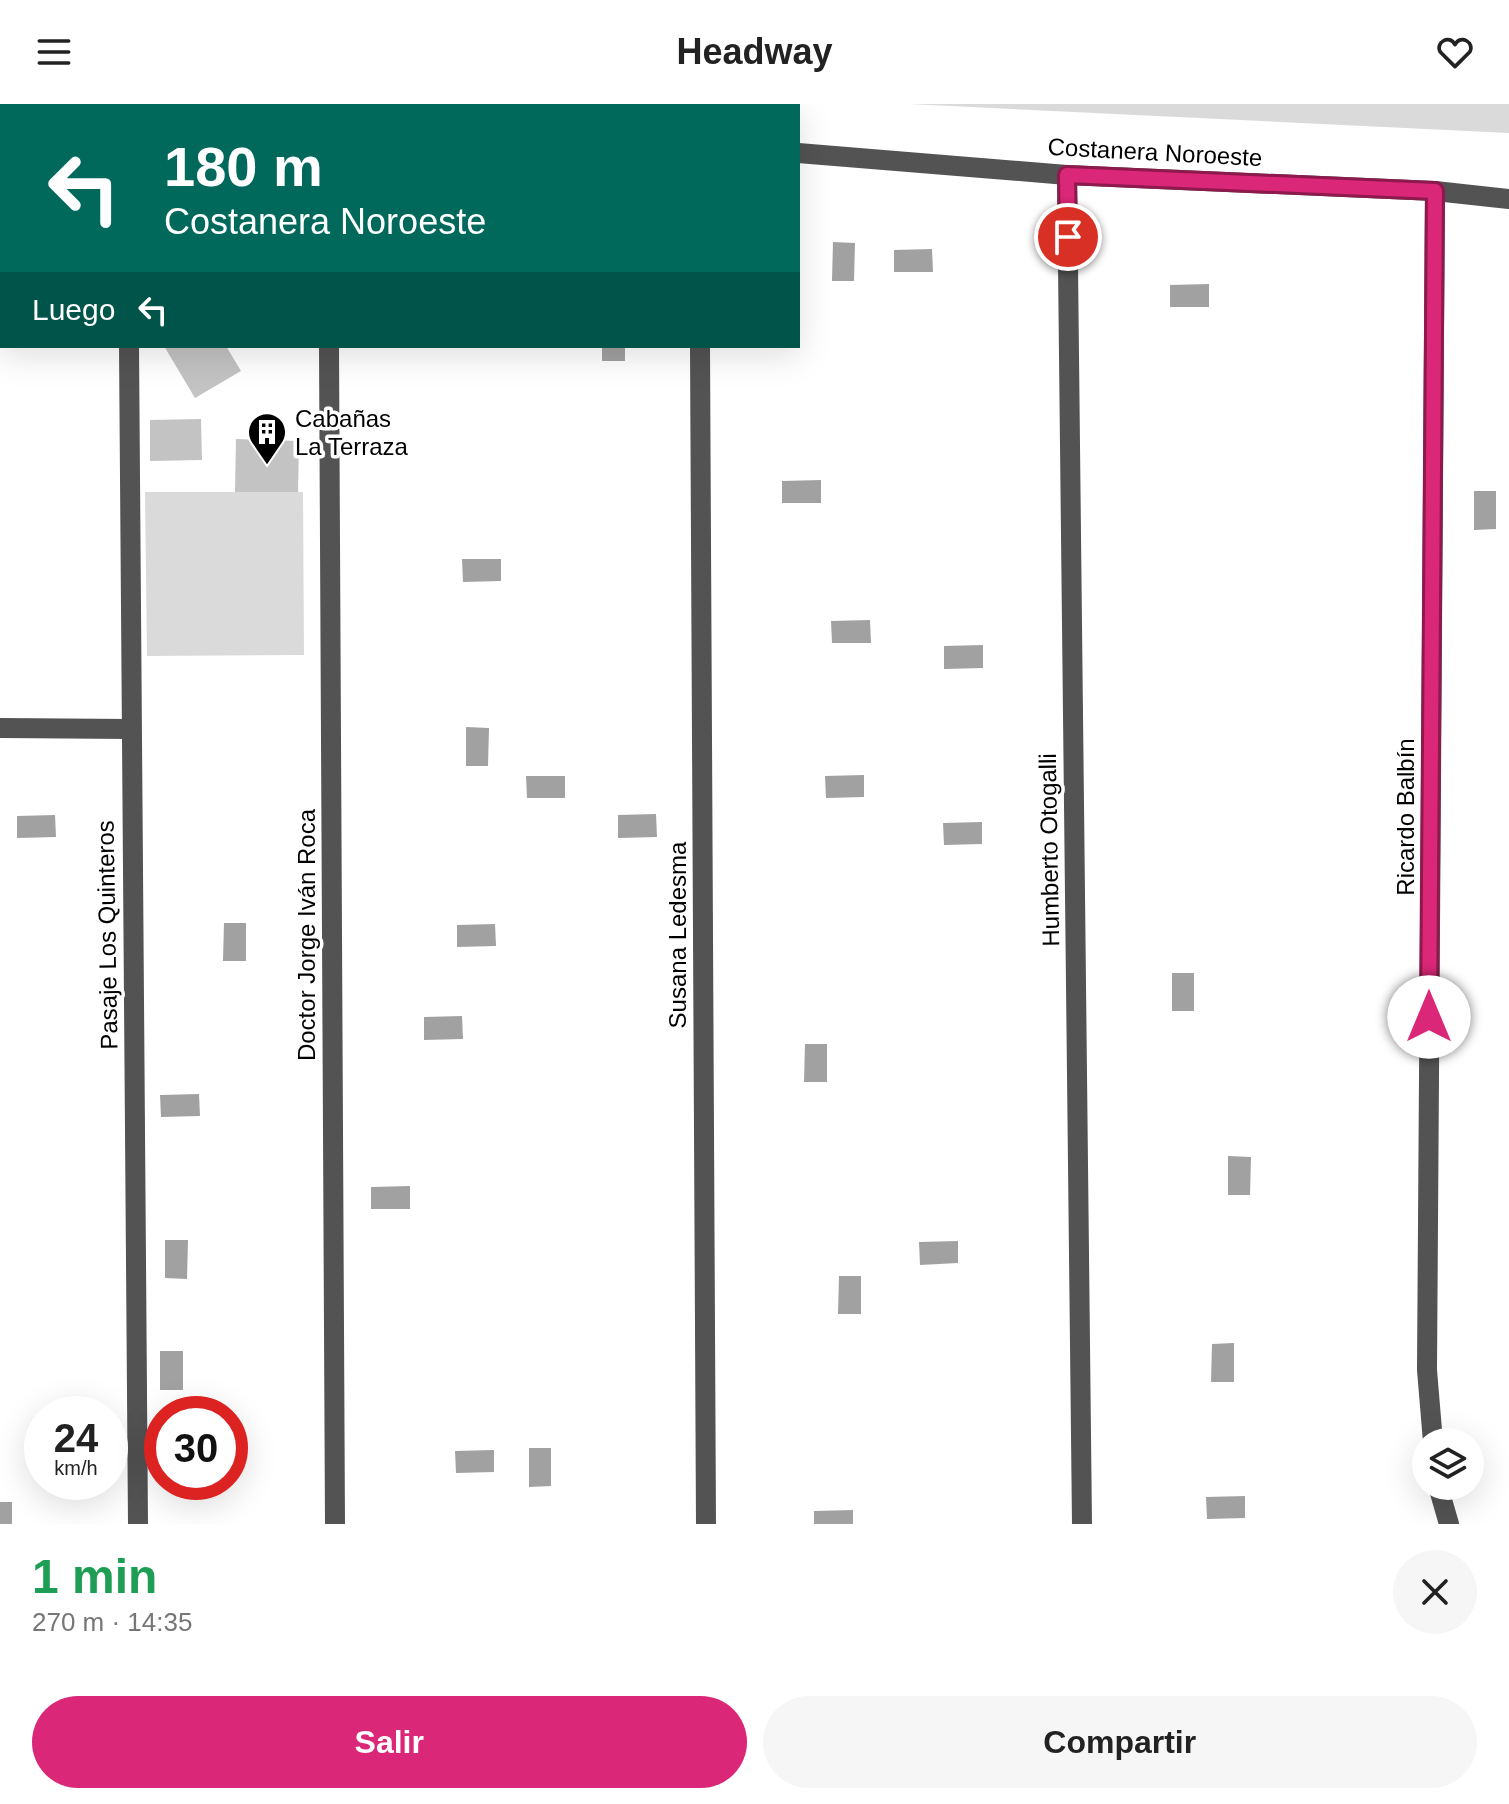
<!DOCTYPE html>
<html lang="es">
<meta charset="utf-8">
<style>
:root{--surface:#fff;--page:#f6f6f6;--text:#222;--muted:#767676;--accent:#db2777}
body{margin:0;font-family:Arial,sans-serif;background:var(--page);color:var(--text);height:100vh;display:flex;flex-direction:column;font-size:30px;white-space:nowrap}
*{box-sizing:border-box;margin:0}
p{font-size:26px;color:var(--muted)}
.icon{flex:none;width:44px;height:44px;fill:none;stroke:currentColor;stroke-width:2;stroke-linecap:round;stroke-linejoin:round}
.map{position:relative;height:1420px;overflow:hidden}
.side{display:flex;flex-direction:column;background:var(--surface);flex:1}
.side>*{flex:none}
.top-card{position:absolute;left:0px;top:0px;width:800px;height:244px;box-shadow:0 8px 32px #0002;background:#00695c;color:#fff;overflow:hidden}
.buttons{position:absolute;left:1412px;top:1324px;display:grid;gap:16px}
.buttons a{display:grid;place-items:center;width:72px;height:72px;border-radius:50%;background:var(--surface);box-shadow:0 8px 32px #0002;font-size:40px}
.speed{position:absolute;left:24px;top:1292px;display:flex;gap:16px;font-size:40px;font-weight:700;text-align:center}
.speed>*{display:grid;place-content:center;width:104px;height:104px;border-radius:50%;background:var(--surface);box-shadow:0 8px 32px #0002;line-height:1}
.speed small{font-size:20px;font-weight:400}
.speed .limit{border:12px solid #d22;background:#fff;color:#111}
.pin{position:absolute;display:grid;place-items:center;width:68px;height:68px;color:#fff;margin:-34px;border:4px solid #fff;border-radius:50%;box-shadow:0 2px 8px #0007}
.me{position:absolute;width:88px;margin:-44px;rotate:0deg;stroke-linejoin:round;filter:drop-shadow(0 0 6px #0008)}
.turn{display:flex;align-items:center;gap:28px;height:168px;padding:0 32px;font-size:36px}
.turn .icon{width:104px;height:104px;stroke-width:2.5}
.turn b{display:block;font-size:56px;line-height:68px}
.then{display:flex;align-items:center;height:76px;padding:0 32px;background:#0003;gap:16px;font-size:30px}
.round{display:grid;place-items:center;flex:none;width:84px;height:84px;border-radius:42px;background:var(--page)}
.head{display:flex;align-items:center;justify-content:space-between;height:136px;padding:0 32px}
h1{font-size:48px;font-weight:700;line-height:60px;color:#1e9e55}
.action{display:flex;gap:16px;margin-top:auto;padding:16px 32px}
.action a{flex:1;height:92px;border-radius:48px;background:var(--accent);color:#fff;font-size:32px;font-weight:700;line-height:92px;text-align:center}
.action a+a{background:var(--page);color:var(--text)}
header{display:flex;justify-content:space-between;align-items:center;height:104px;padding:0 32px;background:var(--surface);font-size:36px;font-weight:700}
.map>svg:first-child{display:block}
.green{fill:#dadada}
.water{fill:#a1a1a1}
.building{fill:#c3c3c3}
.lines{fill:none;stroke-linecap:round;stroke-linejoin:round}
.minor{stroke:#535353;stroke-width:20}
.route-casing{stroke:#8e194d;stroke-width:20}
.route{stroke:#db2777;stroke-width:14}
.labels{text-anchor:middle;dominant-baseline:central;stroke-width:7;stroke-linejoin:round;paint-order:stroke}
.street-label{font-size:24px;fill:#000;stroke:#fff}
.poi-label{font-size:24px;fill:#000;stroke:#fff;text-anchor:start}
</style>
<header><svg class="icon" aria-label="menu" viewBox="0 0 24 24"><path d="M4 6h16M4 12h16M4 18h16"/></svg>Headway<svg class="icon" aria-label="heart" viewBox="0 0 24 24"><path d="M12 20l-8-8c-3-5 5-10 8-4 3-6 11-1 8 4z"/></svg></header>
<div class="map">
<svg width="1509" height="1420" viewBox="0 0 1509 1420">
<rect width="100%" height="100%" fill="#fff"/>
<!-- green -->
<g class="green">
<path d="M908,0H1509V29L909,0Z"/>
<path d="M145,388H303L304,551L147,552Z"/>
</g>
<!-- water -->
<g class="water">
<path d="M833,138L855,139L854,177H832Z"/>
<path d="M932,145L933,168H894V146Z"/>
<path d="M1209,180V203H1170V181Z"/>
<rect x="602" y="242" width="23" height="15"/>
<path d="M821,376V399H782V377Z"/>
<path d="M1474,387H1496V425L1474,426Z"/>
<path d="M462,455H501V477L463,478Z"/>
<path d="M870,516L871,539H832L831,517Z"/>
<path d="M983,541V564L944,565V542Z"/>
<path d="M466,623L489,624L488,662H466Z"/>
<path d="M864,671V693L826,694L825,672Z"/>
<path d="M526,672H565V694H527Z"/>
<path d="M656,710L657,733L618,734V711Z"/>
<path d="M55,711L56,733L17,734V712Z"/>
<path d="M982,718V740L944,741L943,719Z"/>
<path d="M224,819H246V857H223Z"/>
<path d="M495,820L496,842L457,843V821Z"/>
<rect x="1172" y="869" width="22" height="38"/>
<path d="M462,912L463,935L424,936V913Z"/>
<path d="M805,940H827V978H804Z"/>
<path d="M199,990L200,1012L161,1013L160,991Z"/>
<path d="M1228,1052L1251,1053L1250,1091H1228Z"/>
<path d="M410,1082V1105H371V1083Z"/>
<path d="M165,1136H188L187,1175L165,1174Z"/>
<path d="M958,1137V1159L920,1161L919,1138Z"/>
<path d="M839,1172H861V1210H838Z"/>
<path d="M1234,1239V1278H1211L1212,1240Z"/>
<rect x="160" y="1247" width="23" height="39"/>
<path d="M529,1344H551V1382L529,1383Z"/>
<path d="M494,1346V1368L456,1369L455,1347Z"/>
<path d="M1245,1392V1414L1207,1415L1206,1393Z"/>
<rect x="0" y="1398" width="12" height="22"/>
<path d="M853,1406V1420H814V1407Z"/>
</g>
<!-- building -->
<g class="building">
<path d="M164,242H226L241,267L195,294Z"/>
<path d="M201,315L202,356L150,357V316Z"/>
<path d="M236,335L299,337L298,388H235Z"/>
</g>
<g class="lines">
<!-- minor -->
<g class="minor">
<path d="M327,0V2"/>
<path d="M394,0L409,2"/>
<path d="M0,1L6,2"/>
<path d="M120,2L131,0"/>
<path d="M798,49L1067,71L1435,87L1509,95"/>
<path d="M1067,71L1082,1420"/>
<path d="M129,242L138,1420"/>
<path d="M329,242L335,1420"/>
<path d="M700,242L706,1420"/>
<path d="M0,624L130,625"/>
<path d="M1433,1338L1427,1266L1435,87"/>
<path d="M1438,1382L1449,1420"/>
</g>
</g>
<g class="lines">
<!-- route casing -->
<g class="route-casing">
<path id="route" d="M1068,133L1067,71L1435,87L1429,913"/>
</g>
<!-- route -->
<use href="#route" class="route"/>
</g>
<!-- icons -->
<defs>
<g id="building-pin" transform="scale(2)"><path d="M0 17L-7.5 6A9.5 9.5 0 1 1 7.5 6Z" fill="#000" stroke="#fff"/><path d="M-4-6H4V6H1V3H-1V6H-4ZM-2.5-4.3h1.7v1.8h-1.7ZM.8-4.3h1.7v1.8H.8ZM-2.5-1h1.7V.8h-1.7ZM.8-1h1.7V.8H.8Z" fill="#fff"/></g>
</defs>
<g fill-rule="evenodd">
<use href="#building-pin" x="267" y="328"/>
</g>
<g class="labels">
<!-- street labels -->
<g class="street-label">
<text transform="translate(1155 48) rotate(3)">Costanera Noroeste</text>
<text transform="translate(1405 713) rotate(-90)">Ricardo Balbín</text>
<text transform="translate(1049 746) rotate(-91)">Humberto Otogalli</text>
<text transform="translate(107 831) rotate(-91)">Pasaje Los Quinteros</text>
<text transform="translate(306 831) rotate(-90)">Doctor Jorge Iván Roca</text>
<text transform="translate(677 831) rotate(-90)">Susana Ledesma</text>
</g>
<!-- poi labels -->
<g class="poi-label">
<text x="295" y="314">Cabañas<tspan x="295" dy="28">La Terraza</tspan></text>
</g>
</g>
</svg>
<div class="buttons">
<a><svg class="icon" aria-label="layers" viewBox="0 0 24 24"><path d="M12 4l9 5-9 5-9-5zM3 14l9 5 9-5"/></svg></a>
</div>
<div class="speed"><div>24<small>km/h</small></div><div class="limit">30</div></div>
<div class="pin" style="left:1068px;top:133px;background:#d93025"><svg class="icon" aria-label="arrive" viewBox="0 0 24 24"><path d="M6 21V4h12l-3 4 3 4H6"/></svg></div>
<svg class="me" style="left:1429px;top:913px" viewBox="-20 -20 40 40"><circle r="19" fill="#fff"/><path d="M0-13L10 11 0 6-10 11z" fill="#db2777"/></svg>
<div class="top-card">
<div class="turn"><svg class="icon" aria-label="left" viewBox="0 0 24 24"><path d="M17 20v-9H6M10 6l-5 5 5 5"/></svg><div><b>180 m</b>Costanera Noroeste</div></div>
<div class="then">Luego<svg class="icon" aria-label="left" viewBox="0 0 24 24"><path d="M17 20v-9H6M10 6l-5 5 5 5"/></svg></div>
</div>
</div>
<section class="side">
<div class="head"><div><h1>1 min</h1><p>270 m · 14:35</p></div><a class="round"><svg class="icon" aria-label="close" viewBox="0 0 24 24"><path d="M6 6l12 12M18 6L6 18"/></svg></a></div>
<div class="action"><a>Salir</a><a>Compartir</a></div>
</section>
